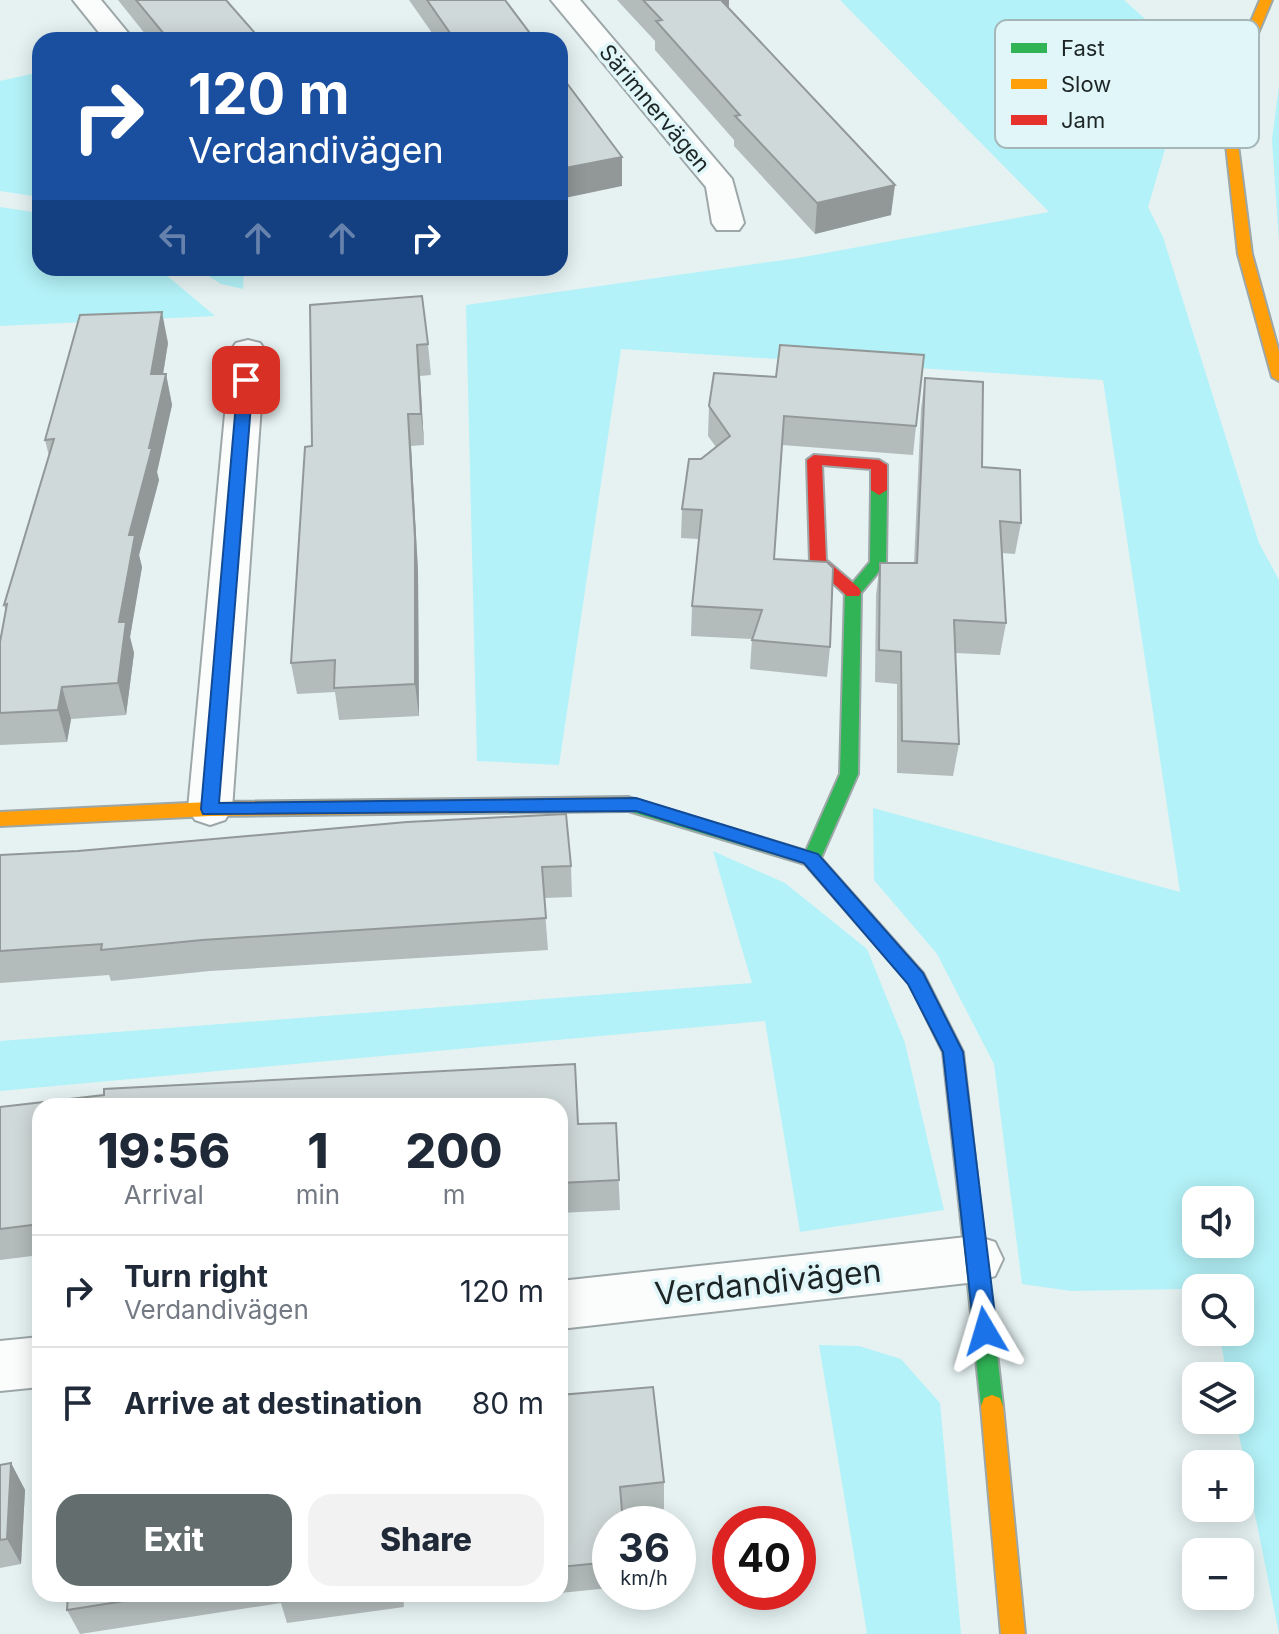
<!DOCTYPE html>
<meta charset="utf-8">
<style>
:root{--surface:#fff;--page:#f2f2f3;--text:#1f2937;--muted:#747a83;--line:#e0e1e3;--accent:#636d6d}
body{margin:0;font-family:Inter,sans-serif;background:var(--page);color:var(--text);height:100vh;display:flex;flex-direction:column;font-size:30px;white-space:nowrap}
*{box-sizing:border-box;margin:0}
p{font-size:26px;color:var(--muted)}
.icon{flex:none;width:44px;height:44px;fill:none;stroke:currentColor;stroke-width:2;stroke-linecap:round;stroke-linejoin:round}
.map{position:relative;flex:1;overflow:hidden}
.details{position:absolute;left:32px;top:1098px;width:536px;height:504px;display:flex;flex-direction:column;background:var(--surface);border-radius:24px;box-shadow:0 4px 20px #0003}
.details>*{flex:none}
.top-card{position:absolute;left:32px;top:32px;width:536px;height:244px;border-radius:24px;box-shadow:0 4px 20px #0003;background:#1a4fa0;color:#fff;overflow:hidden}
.fabs{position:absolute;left:1182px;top:1186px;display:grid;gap:16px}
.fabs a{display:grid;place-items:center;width:72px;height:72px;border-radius:16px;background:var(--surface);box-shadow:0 4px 20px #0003;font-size:40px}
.speed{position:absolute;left:592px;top:1506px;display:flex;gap:16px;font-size:40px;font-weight:700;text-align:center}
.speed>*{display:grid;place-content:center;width:104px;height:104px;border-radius:50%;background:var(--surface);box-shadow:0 4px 20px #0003;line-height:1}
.speed small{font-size:20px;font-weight:400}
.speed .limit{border:12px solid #d22;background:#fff;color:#111}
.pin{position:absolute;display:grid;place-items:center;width:68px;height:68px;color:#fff;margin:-34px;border-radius:16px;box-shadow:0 4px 12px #0006}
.me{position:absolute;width:88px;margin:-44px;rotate:353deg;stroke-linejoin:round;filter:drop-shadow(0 0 6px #0008)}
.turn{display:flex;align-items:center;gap:28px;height:168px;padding:0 24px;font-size:36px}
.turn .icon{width:104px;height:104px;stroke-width:2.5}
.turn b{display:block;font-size:56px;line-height:68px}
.lanes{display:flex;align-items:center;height:76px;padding:0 24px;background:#0003;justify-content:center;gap:40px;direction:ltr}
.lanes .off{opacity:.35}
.eta{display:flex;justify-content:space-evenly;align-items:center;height:136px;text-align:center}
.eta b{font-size:48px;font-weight:800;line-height:56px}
.cta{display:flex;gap:16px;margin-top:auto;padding:16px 24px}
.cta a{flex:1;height:92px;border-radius:24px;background:var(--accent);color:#fff;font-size:32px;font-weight:800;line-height:92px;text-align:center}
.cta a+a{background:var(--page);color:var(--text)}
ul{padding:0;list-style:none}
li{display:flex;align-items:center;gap:24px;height:112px;padding:0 24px;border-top:2px solid var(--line)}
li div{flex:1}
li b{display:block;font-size:30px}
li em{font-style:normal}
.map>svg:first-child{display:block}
.green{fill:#b3f2f8;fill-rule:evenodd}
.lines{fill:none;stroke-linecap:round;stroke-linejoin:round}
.street-casing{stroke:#9ea7a8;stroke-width:4}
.fast-casing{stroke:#9ea7a8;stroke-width:4}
.slow-casing{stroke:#9ea7a8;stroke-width:4}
.jam-casing{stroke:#9ea7a8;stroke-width:4}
.street{fill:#fbfdfd;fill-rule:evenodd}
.fast{fill:#30b455;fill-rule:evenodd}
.slow{fill:#ff9f0a;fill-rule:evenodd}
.jam{fill:#e5322d;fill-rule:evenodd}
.wall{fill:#b3bbbb}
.shaded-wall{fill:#929898}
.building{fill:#d0d9d9;stroke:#929898;stroke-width:2}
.route{fill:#1a73e8;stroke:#114b97;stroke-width:2}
.labels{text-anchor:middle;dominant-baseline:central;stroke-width:7;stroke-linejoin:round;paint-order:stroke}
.far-street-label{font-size:22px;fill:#1d2526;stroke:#e0f6f8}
.near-street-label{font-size:32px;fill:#1d2526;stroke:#e0f6f8}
.key{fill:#e0f6f8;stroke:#a6b7b9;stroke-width:2}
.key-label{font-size:22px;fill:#1d2526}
</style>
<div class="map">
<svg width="1279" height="1634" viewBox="0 0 1279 1634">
<rect width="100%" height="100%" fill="#e6f2f2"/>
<!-- green -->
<g class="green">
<path d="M840,0H1124L1153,26L1171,129L1148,207L1163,237L1259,543L1279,580V1634L1236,1420H1240V1376H1227L1219,1332H1240V1288L1071,1291L1022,1284L994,1064L937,954L874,880L873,808L1180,892L1103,380L621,349L559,765L477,761L466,305L798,258L1049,212ZM1196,1200H1240V1244H1196Z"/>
<path d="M40,72V197L0,191V81Z"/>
<path d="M1279,85V242L1272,140Z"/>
<path d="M0,207L40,213V268H158L215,316L0,326Z"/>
<path d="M196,268H244L243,289L221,284Z"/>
<path d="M713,851L785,883L867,949L905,1043L944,1210L800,1232L765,1021L0,1091V1041L752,983Z"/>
<path d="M819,1345L859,1346L901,1359L940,1403L961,1634H864L867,1633Z"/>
</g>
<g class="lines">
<!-- street casing -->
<g class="street-casing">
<g id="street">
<path d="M73,0H101L134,40H105Z"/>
<path d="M551,0H580L732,179L744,223L739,230H717L712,223L706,187Z"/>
<path d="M248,340L260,343L265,350L232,809L225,820L210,825L195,820L188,809L231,350L236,343Z"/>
<path d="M976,1236L995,1242L1003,1259L995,1276L976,1282L560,1329V1281Z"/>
<path d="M40,1337V1387L0,1391V1341Z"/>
</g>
</g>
<!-- fast casing -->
<g class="fast-casing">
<path id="fast" d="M879,485L887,490L886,563L861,593L858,774L821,858L923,973L963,1052L1003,1406L1000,1414L992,1417L984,1414L981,1406L943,1052L909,983L805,864L622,809L619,804L628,797L806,851L840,774L845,592L870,562L871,490Z"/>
</g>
<!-- slow casing -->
<g class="slow-casing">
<g id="slow">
<path d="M1260,0H1272L1256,38L1238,145L1252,254L1279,352V381L1272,377L1238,254L1226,145L1244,38Z"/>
<path d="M628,797L637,804L628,811L210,816L0,826V812L210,802Z"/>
<path d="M992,1395L1000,1398L1003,1406L1025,1634H1001L981,1406L984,1398Z"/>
</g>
</g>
<!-- jam casing -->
<g class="jam-casing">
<path id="jam" d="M814,455L879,460L887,465V490L879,495L871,490V469L822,465L826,560L859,588L861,592L859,596H847L810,562L807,460Z"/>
</g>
<!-- street -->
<use href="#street" class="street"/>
<!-- fast -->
<use href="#fast" class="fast"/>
<!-- slow -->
<use href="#slow" class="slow"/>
<!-- jam -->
<use href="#jam" class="jam"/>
</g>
<!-- wall -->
<g class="wall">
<path d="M118,0H226L261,40H150Z"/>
<path d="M409,0H505L535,40H437Z"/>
<path d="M617,0H729V8L891,215L815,234L734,146V140L655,50V41Z"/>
<path d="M310,305L428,344L431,375L420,376L424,445L411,446L418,571L419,716L339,720L335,692L297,694L291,663L312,446Z"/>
<path d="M168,343L163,374H166L172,405L157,472L159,480L139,555L142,567L130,637L134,653L126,715L71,719L67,742L0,745V642L6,612L4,605L49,456L45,440Z"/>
<path d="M925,378L982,467L1021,523L1015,554L1002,553L1006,623L1000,655L955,653L959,744L953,776L897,773V684L875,682L876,595L880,563H914L921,409Z"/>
<path d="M709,406L916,426L913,455L782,445L774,559L830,647L827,677L750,669L752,639L691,636L692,606L699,539L681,538L682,509L701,459L716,447L708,436Z"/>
<path d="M0,855L571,866L572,897L544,898L548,950L210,971L111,981L109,975L0,983Z"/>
<path d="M575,1064L578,1124L616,1123L620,1210L560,1213V1106H40V1255L0,1260V1107L104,1095V1089Z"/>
<path d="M560,1395L664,1482V1509L622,1513L610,1524V1588L560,1593Z"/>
<path d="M11,1463L25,1490L21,1564L0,1568V1465Z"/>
<path d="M68,1594H403L404,1607L287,1623L281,1603L80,1634L67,1610Z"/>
<path d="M500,1594H548L501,1599Z"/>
</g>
<!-- shaded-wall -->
<g class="shaded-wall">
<path d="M721,0H729L728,27Z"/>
<path d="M622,157V186L560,199V169Z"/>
<path d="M895,185L891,215L815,234L817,203Z"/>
<path d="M162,312L168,343L158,405L151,374Z"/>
<path d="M417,345L420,376L424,445L421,414Z"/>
<path d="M166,374L172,405L157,472L159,480L139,555L142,567L130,637L134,653L126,715L118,683L119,622L129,535Z"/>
<path d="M408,414L411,446L418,571L419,716L415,684Z"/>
<path d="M62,687L71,719L67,742L58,710Z"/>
<path d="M11,1463L25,1490L21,1564L7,1539Z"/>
</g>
<!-- building -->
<g class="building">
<path d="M136,0H226L261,40H169Z"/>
<path d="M427,0H505L535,40H455Z"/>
<path d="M643,0H721L895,185L817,203L735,116L740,115L656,21L662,20Z"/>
<path d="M560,74L622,157L560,169Z"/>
<path d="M422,296L428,344L417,345L421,414H408L415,539V684L334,688L335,660L291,663L305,447L312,446L310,305Z"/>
<path d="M162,312L151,374H166L149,448H152L129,535H135L119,622H126L118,683L62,687L58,710L0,713V642L7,604L4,605L54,439L45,440L80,315Z"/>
<path d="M780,345L924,355L916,426L784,416L774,559L827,562L833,568L830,647L752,640L762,610L692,606L702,510L682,509L689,459H701L730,436L709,406L714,373L776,377Z"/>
<path d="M925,378L983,382L982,467L1020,470L1021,523L1000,521L1006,623L954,620L959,744L902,741L901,652L879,650L880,563H917Z"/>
<path d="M566,814L571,866L542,867L546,918L202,940L101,950L102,944L0,951V855L78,851L407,822Z"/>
<path d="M575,1064L578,1124L616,1123L619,1180L560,1183V1106H40V1224L0,1229V1107L104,1095V1089Z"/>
<path d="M653,1387L664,1482L620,1487L623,1524H610V1562L560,1567V1395Z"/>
<path d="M11,1463L7,1539L0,1540V1465Z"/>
<path d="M68,1594H169L67,1610Z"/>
<path d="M279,1594H310L279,1598Z"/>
</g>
<!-- route -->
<path class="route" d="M246,376L253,380L219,803L636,798L818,854L923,973L963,1052L997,1331L993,1338L985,1341L977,1338L974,1331L943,1052L908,984L804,863L636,811L203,814L201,809L238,380Z"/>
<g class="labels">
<!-- far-street labels -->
<g class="far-street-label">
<text transform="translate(655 108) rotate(50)">Särimnervägen</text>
</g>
<!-- near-street labels -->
<g class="near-street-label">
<text transform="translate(768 1282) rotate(-6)">Verdandivägen</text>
</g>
</g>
<!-- legend -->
<rect x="995" y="20" width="264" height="128" rx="12" class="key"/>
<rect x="1011" y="43" width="36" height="10" fill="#30b455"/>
<rect x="1011" y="79" width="36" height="10" fill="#ff9f0a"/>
<rect x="1011" y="115" width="36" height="10" fill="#e5322d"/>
<g class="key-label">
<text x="1061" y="56">Fast</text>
<text x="1061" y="92">Slow</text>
<text x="1061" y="128">Jam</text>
</g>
</svg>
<div class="fabs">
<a><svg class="icon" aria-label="sound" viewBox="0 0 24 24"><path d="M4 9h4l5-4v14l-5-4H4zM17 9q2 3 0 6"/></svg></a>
<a><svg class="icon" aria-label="search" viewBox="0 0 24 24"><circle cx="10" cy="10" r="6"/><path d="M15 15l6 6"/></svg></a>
<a><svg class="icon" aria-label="layers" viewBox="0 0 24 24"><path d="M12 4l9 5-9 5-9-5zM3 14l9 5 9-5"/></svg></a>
<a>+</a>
<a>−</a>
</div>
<div class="speed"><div>36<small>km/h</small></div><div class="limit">40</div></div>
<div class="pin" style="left:246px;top:380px;background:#d93025"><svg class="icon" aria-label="arrive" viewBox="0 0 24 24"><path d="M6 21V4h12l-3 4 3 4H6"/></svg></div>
<svg class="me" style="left:985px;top:1331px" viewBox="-20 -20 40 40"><path d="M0-17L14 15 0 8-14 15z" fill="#1a73e8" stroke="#fff" stroke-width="4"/></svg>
<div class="top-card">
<div class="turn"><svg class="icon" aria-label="right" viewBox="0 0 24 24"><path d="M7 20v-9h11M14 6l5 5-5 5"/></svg><div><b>120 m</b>Verdandivägen</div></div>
<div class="lanes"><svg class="icon off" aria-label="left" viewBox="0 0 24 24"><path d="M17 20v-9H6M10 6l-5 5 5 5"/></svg><svg class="icon off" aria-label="ahead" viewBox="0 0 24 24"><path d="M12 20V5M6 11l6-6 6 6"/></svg><svg class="icon off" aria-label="ahead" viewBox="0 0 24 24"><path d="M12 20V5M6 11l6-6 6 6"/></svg><svg class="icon" aria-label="right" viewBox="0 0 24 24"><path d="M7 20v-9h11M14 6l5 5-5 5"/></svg></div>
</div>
<section class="details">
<div class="eta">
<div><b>19:56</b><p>Arrival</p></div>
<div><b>1</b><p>min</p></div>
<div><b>200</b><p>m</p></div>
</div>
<ul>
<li><svg class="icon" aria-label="right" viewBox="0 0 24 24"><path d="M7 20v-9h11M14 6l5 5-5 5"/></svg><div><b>Turn right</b><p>Verdandivägen</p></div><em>120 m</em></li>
<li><svg class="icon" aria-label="arrive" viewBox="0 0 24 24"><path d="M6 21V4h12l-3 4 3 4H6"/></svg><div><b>Arrive at destination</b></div><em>80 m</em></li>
</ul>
<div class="cta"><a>Exit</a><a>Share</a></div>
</section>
</div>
